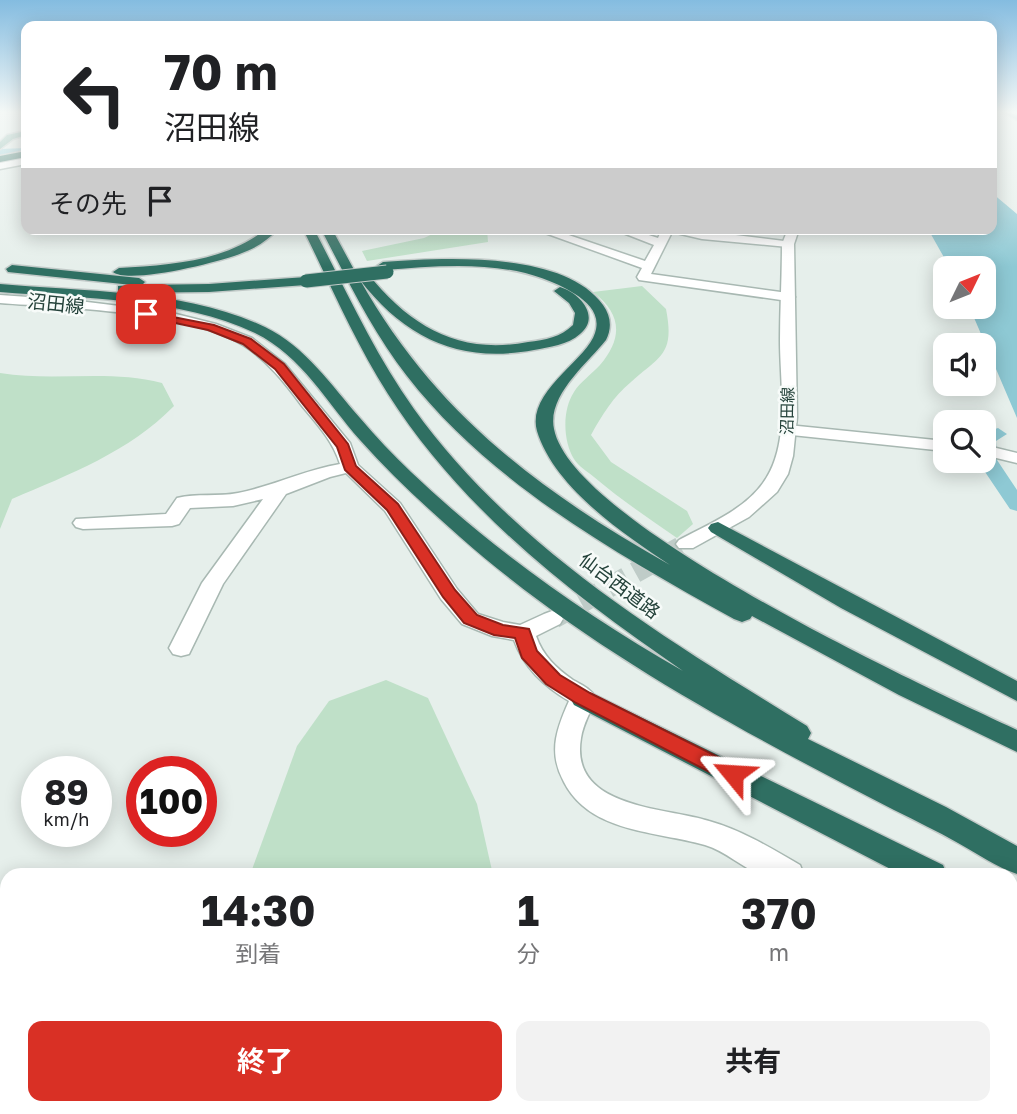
<!DOCTYPE html>
<html lang="ja">
<meta charset="utf-8">
<style>
:root{--surface:#fff;--page:#f2f2f2;--text:#202124;--muted:#757577;--accent:#d93025}
body{margin:0;font-family:"Golos Text","Noto Sans JP",sans-serif;background:var(--page);color:var(--text);height:100vh;display:flex;flex-direction:column;font-size:26px;white-space:nowrap}
*{box-sizing:border-box;margin:0}
p{font-size:23px;color:var(--muted)}
.icon{flex:none;width:38px;height:38px;fill:none;stroke:currentColor;stroke-width:2;stroke-linecap:round;stroke-linejoin:round}
.map{position:relative;flex:1;overflow:hidden}
.panel{position:absolute;left:0px;top:868px;width:1018px;height:247px;display:flex;flex-direction:column;background:var(--surface);border-radius:21px 21px 0 0;box-shadow:0 4px 18px #0003}
.panel>*{flex:none}
.guide{position:absolute;left:21px;top:21px;width:976px;height:214px;border-radius:14px;box-shadow:0 4px 18px #0003;background:#fff;color:var(--text);overflow:hidden}
.needle{width:46px;rotate:47deg}
.fabs{position:absolute;left:933px;top:256px;display:grid;gap:14px}
.fabs a{display:grid;place-items:center;width:63px;height:63px;border-radius:14px;background:var(--surface);box-shadow:0 4px 18px #0003;font-size:35px}
.speed{position:absolute;left:21px;top:756px;display:flex;gap:14px;font-size:35px;font-weight:700;text-align:center}
.speed>*{display:grid;place-content:center;width:91px;height:91px;border-radius:50%;background:var(--surface);box-shadow:0 4px 18px #0003;line-height:1}
.speed small{font-size:18px;font-weight:400}
.speed .limit{border:10px solid #d22;background:#fff;color:#111}
.pin{position:absolute;display:grid;place-items:center;width:60px;height:60px;color:#fff;margin:-30px;border-radius:14px;box-shadow:0 4px 10px #0006}
.me{position:absolute;width:77px;margin:-38px;rotate:297deg;stroke-linejoin:round;filter:drop-shadow(0 0 5px #0008)}
.turn{display:flex;align-items:center;gap:24px;height:147px;padding:0 28px;font-size:32px}
.turn .icon{width:91px;height:91px;stroke-width:2.5}
.turn b{display:block;font-size:49px;line-height:60px}
.then{display:flex;align-items:center;height:66px;padding:0 28px;background:#0003;gap:14px;font-size:26px}
.eta{display:flex;justify-content:space-evenly;align-items:center;height:119px;text-align:center}
.eta b{font-size:42px;font-weight:700;line-height:49px}
.action{display:flex;gap:14px;margin-top:auto;padding:14px 28px}
.action a{flex:1;height:80px;border-radius:14px;background:var(--accent);color:#fff;font-size:28px;font-weight:700;line-height:80px;text-align:center}
.action a+a{background:var(--page);color:var(--text)}
.map>svg:first-child{display:block}
.green{fill:#bfe0c8}
.water{fill:#8ec9d4}
.lines{fill:none;stroke-linecap:round;stroke-linejoin:round}
.canal{fill:#8ec9d4;fill-rule:evenodd}
.river{fill:#8ec9d4;fill-rule:evenodd}
.minor-tunnel{stroke:#bfccc8;stroke-width:21;stroke-dasharray:21 10;stroke-linecap:butt}
.minor-casing{stroke:#a8b8b2;stroke-width:3}
.tertiary-casing{stroke:#a8b8b2;stroke-width:3}
.primary-casing{stroke:#c2cac8;stroke-width:3}
.motorway-casing{stroke:#c2cac8;stroke-width:3}
.minor{fill:#fff;fill-rule:evenodd}
.tertiary{fill:#fff;fill-rule:evenodd}
.primary{fill:#6aa596;fill-rule:evenodd}
.motorway{fill:#2f6f62;fill-rule:evenodd}
.motorway-bridge-casing{stroke:#c2cac8;stroke-width:15;stroke-linecap:butt}
.motorway-bridge{stroke:#2f6f62;stroke-width:13}
.route{fill:#d93025;stroke:#8d1f18;stroke-width:2}
.labels{text-anchor:middle;dominant-baseline:central;stroke-width:5;stroke-linejoin:round;paint-order:stroke}
.far-street-label{font-size:16px;fill:#24423a;stroke:#f7fbf9}
.street-label{font-size:19px;fill:#24423a;stroke:#f7fbf9}
</style>
<div class="map">
<svg width="1017" height="1114" viewBox="0 0 1017 1114">
<rect width="100%" height="100%" fill="#e6efeb"/>
<!-- green -->
<g class="green">
<path d="M443,229H487L488,242L367,261L362,251L424,238Z"/>
<path d="M642,286L666,309C675,355 660,356 631,382C613,397 602,415 591,435L611,462L687,511L693,524L677,538C648,518 620,499 594,477C588,472 578,466 574,459C563,441 562,410 574,392C580,382 592,374 600,365C623,338 622,314 593,292Z"/>
<path d="M0,373C55,382 109,369 162,383L174,406C129,452 70,474 12,499L0,529Z"/>
<path d="M386,680L428,698L477,804L493,875H250L297,746L329,701Z"/>
<path d="M124,1108H251L244,1114H121Z"/>
</g>
<!-- water -->
<path class="water" d="M992,193L1017,214V418L969,306H984V268H950L928,229H992Z"/>
<g class="lines">
<!-- canal -->
<path class="canal" d="M998,428L1007,434L996,441L997,460L1017,490V511L1010,509L977,460H984V433Z"/>
<!-- river -->
<path class="river" d="M26,148V158L0,159V149Z"/>
<!-- minor-tunnel -->
<path class="minor-tunnel" d="M554,618L686,544"/>
<!-- minor casing -->
<g class="minor-casing">
<g id="minor">
<path d="M26,158V164L0,169V163Z"/>
<path d="M534,229H551L645,261L654,245L613,229H630L658,238L662,229H687L792,242V246L788,247L702,239L672,232L651,274L788,293L795,297L788,301L639,280L637,277L642,268Z"/>
<path d="M0,295L71,300L168,312L216,324L252,338L285,364L350,443L358,465L400,503L457,589L478,614L503,622L520,625L544,614L552,611L560,614L563,619L560,624L536,636C543,656 556,668 573,680C582,685 591,689 596,698C591,711 583,724 581,738C569,809 665,807 709,821C741,830 771,848 800,865L804,875C792,875 773,878 762,875C742,868 726,851 705,845C656,831 590,833 564,782C548,753 556,730 569,701C544,686 524,668 514,640L492,636L462,624L441,599L385,511L346,473L330,477L286,494L223,584L189,654L181,656L173,654L169,648L202,583L263,499L233,506L190,508L179,524L172,526L83,529L76,527L73,523L76,519L166,514L177,498C197,493 218,497 238,493C273,486 305,470 340,464C333,441 317,424 302,406C285,383 267,360 243,345C188,311 65,308 0,303Z"/>
<path d="M788,425L945,441V451L782,434L779,430Z"/>
<path d="M984,445L1017,453V463L984,455Z"/>
<path d="M1012,990L1017,992V1026L1012,1024Z"/>
</g>
</g>
<!-- tertiary casing -->
<g class="tertiary-casing">
<path id="tertiary" d="M788,229H799L794,244L797,417L793,456L788,474L777,492L749,517L693,548H679L676,544L679,540C707,525 744,510 763,483C791,445 780,385 780,341C780,309 782,276 782,244Z"/>
</g>
<!-- primary casing -->
<g class="primary-casing">
<g id="primary">
<path d="M1001,111L1017,115V120Z"/>
<path d="M26,131V135L13,139L0,149V142L7,135Z"/>
</g>
</g>
<!-- motorway casing -->
<g class="motorway-casing">
<g id="motorway">
<path d="M26,151V157L0,162V156Z"/>
<path d="M266,229H278C269,239 259,246 247,251C226,261 129,285 113,272L119,268C169,265 225,262 266,229Z"/>
<path d="M303,229H314C346,290 374,353 414,409C514,548 664,638 807,726L811,733L808,739L946,807L1017,846V874C996,867 978,854 958,843C937,831 916,821 894,810C743,732 588,650 460,537C425,506 391,475 360,440C327,403 302,356 255,333C181,297 81,299 0,292V284C86,292 185,289 265,327C306,347 331,385 360,418C376,437 393,455 411,472C493,550 585,615 683,671C571,594 462,510 388,394C355,342 330,284 303,229Z"/>
<path d="M321,229H332L358,277L368,274C411,327 459,355 528,342C545,340 561,337 573,325L575,313L569,303L554,291L560,287C580,293 601,317 580,334C568,345 549,347 534,350C460,364 405,338 360,280C435,413 539,491 670,565C623,534 554,487 537,431C526,392 587,360 595,333C601,315 589,303 575,294C517,258 448,265 383,270L377,266L383,262C442,258 564,250 603,305C611,316 612,328 606,340C588,363 547,395 554,429C573,525 925,687 1017,730V752L899,695L752,616L750,619L742,622L734,619C617,554 491,484 407,376C372,331 347,279 321,229Z"/>
<path d="M12,265L139,278L145,282L142,285L209,284L306,277L312,281L306,285L209,292L123,293L118,292V286L132,285L8,272L6,269Z"/>
<path d="M718,522L1017,681V701L841,608L711,532L708,528L711,524Z"/>
<path d="M583,689L943,865L947,875H902L574,705L570,698L574,691Z"/>
<path d="M1012,894L1017,896V926L1012,924Z"/>
</g>
</g>
<!-- minor -->
<use href="#minor" class="minor"/>
<!-- tertiary -->
<use href="#tertiary" class="tertiary"/>
<!-- primary -->
<use href="#primary" class="primary"/>
<!-- motorway -->
<use href="#motorway" class="motorway"/>
<!-- motorway-bridge casing -->
<g class="motorway-bridge-casing">
<path id="motorway-bridge" d="M306,281L387,272"/>
</g>
<!-- motorway-bridge -->
<use href="#motorway-bridge" class="motorway-bridge"/>
</g>
<!-- sky -->
<linearGradient id="sky" x2="0" y2="1"><stop stop-color="#84bce0"/><stop offset="0.42" stop-color="#f4f8f6"/><stop offset="1" stop-color="#f4f8f6" stop-opacity="0"/></linearGradient>
<rect width="1017" height="267" fill="url(#sky)"/>
<!-- route -->
<path class="route" d="M142,311L214,325L251,339L284,364L348,444L356,466L398,504L455,590L477,615L503,625L529,629L537,651L560,675L590,693L740,768L743,774L740,780L733,782L725,780L576,703L546,684L522,658L515,638L494,635L464,623L443,597L387,510L345,470L337,447L275,369L243,344L208,330L142,316Z"/>
<g class="labels">
<!-- far-street labels -->
<g class="far-street-label">
<text transform="translate(787 411) rotate(-89)">沼田線</text>
</g>
<!-- street labels -->
<g class="street-label">
<text transform="translate(56 303) rotate(6)">沼田線</text>
<text transform="translate(620 585) rotate(37)">仙台西道路</text>
</g>
</g>
</svg>
<div class="fabs">
<a><svg class="needle" viewBox="-14 -14 28 28"><path d="M0-13l5 13h-10z" fill="#e53935"/><path d="M0 13l5-13h-10z" fill="#757577"/></svg></a>
<a><svg class="icon" aria-label="sound" viewBox="0 0 24 24"><path d="M4 9h4l5-4v14l-5-4H4zM17 9q2 3 0 6"/></svg></a>
<a><svg class="icon" aria-label="search" viewBox="0 0 24 24"><circle cx="10" cy="10" r="6"/><path d="M15 15l6 6"/></svg></a>
</div>
<div class="speed"><div>89<small>km/h</small></div><div class="limit">100</div></div>
<div class="pin" style="left:146px;top:314px;background:#d93025"><svg class="icon" aria-label="arrive" viewBox="0 0 24 24"><path d="M6 21V4h12l-3 4 3 4H6"/></svg></div>
<svg class="me" style="left:733px;top:774px" viewBox="-20 -20 40 40"><path d="M0-17L14 15 0 8-14 15z" fill="#d93025" stroke="#fff" stroke-width="4"/></svg>
<div class="guide">
<div class="turn"><svg class="icon" aria-label="left" viewBox="0 0 24 24"><path d="M17 20v-9H6M10 6l-5 5 5 5"/></svg><div><b>70 m</b>沼田線</div></div>
<div class="then">その先<svg class="icon" aria-label="arrive" viewBox="0 0 24 24"><path d="M6 21V4h12l-3 4 3 4H6"/></svg></div>
</div>
<section class="panel">
<div class="eta">
<div><b>14:30</b><p>到着</p></div>
<div><b>1</b><p>分</p></div>
<div><b>370</b><p>m</p></div>
</div>
<div class="action"><a>終了</a><a>共有</a></div>
</section>
</div>
